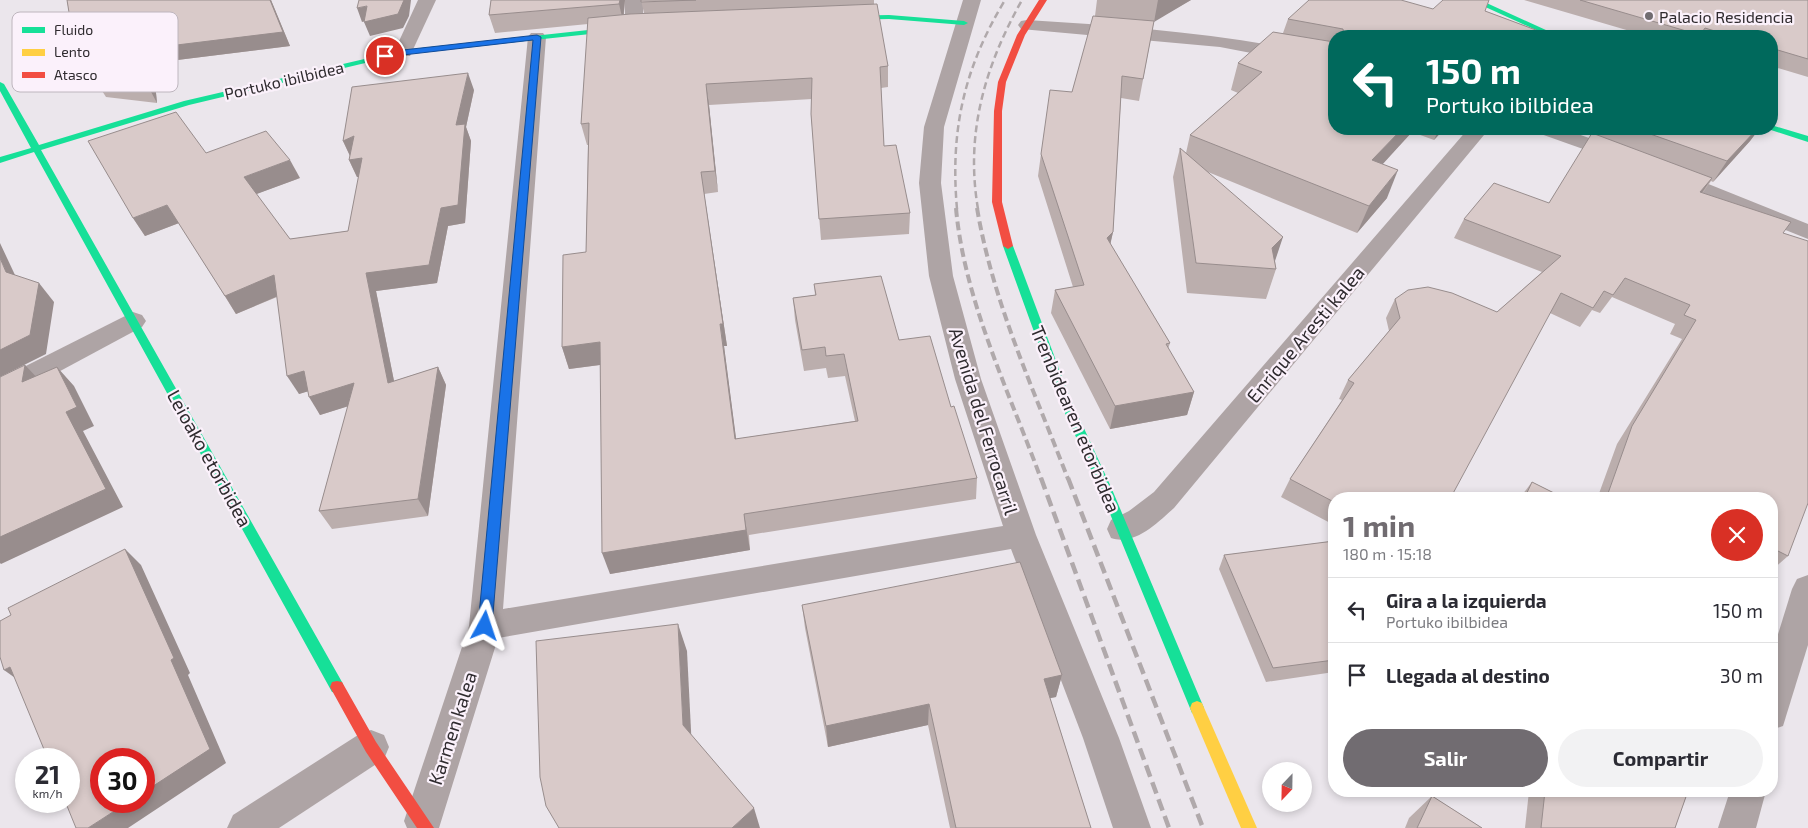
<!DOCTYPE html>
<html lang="es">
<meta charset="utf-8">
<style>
:root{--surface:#fff;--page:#f2f2f3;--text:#2b2b33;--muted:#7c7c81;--line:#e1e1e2;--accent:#716c71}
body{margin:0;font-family:"Exo 2",sans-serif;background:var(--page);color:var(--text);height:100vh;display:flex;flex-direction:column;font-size:19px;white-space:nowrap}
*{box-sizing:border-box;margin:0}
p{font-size:16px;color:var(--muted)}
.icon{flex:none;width:28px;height:28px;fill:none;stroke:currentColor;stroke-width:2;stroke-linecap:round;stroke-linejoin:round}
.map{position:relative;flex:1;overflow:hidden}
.details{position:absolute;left:1328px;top:492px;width:450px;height:305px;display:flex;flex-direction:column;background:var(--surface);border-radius:20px;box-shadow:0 2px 8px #0003}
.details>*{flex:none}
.banner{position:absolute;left:1328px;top:30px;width:450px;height:105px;border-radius:20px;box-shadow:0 2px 8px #0003;background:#00695c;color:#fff;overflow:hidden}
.needle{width:32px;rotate:202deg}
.tools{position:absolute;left:1262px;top:762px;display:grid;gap:10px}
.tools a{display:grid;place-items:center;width:50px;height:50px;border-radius:50%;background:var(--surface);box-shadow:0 2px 8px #0003;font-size:25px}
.speed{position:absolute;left:15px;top:748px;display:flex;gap:10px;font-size:25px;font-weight:700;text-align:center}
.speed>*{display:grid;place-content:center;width:65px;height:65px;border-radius:50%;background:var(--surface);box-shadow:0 2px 8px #0003;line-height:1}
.speed small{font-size:12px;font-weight:400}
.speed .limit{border:8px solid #d22;background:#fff;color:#111}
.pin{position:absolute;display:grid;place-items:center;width:42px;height:42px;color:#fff;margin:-21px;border:2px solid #fff;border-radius:50%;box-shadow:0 1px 5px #0007}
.me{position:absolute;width:55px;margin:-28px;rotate:5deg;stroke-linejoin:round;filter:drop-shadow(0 0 4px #0008)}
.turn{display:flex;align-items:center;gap:18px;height:105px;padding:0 15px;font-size:22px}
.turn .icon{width:65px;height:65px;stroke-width:2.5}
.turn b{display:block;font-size:35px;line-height:42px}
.round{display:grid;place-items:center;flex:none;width:52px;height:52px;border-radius:26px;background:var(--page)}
.headline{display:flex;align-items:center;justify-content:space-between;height:85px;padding:0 15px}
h1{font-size:30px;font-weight:700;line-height:38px;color:var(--accent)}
.cta{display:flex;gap:10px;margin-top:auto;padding:10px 15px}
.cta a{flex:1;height:58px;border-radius:30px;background:var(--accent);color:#fff;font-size:20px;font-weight:700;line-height:58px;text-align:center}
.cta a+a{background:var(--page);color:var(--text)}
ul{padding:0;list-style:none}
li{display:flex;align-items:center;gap:15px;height:65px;padding:0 15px;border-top:1px solid var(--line)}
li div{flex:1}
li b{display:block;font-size:19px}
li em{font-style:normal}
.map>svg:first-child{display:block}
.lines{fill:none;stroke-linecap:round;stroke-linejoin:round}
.street{fill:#aea4a5;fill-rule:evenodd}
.fast{fill:#16e098;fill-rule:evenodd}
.slow{fill:#ffcf43;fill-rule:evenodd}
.jam{fill:#f24e42;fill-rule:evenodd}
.rail-far2{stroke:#b0a9ab;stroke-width:2.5;stroke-dasharray:7 4;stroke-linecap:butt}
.rail-far1{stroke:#b0a9ab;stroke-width:4;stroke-dasharray:9 4.5;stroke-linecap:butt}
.rail{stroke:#b0a9ab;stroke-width:4.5;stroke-dasharray:12 6;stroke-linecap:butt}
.wall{fill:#bbaead}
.shaded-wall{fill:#988d8d}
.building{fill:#d9cac9;stroke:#988d8d}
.route{fill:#1a73e8;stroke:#114b97}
.poi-dot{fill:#716c71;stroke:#fbf1fb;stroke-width:2}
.labels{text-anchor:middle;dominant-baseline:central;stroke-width:4.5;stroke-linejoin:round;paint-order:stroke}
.far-poi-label{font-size:16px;fill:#2f2b2f;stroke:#fbf1fb;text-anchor:start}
.far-street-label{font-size:16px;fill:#2f2b2f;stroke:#fbf1fb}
.street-label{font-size:19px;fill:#2f2b2f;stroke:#fbf1fb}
.key{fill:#fbf1fb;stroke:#beb6be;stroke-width:1}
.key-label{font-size:14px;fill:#2f2b2f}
</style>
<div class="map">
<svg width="1808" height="828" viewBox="0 0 1808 828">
<rect width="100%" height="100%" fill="#ebe6ec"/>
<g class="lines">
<!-- street -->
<g class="street">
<path d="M418,0H436L410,56H396L394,52Z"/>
<path d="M625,0H643V27L640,31H628L625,27Z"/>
<path d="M963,0H981L944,127L941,183L953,276L981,379L1036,535L1119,738L1151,828H1113L1083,738L1011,549L498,638L439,828H407L404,821L469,626L528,37L531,33H543L546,37L503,609L1003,526L955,379L929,276L919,183L924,127Z"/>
<path d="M1027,20C1130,26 1232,35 1334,57V69L1220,47L1021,29L1018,25L1021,21Z"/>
<path d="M1468,129H1489L1174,508C1157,523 1135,546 1111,538L1107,529L1111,520L1129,511L1154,492Z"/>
<path d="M1535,129H1564L1628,152L1632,156L1628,160L1621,162L1614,160L1538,133Z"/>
<path d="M1671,169L1808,224V239L1663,181L1660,176L1663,171Z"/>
<path d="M133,312L142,315L146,321L142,327L10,398L0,401V379Z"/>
<path d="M1808,575V645L1783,726L1771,730V657L1792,589L1797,579Z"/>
<path d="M371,730L384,735L389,747L384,759L279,828H227L233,815L358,735Z"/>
<path d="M1730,791H1766L1756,828H1718Z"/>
</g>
<!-- fast -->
<g class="fast">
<path d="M1470,0H1480L1559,36H1549Z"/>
<path d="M889,15L964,21L968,23L964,25L889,19L841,20L837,18L841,16Z"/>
<path d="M625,26L629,28L628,30L403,54L189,105L41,150L342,682L344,687L342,692L337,693L332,692L34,152L0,163V157L31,148L0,91V82L4,84L39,145L184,101L403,50Z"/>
<path d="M1771,125L1808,136V142L1768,129H1771Z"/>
<path d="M1008,243L1013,246L1070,398L1111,487L1204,708L1202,713L1197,715L1192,713L1099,487L1058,398L1003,246Z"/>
</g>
<!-- slow -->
<path class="slow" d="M1197,701L1202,703L1257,828H1241L1190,708L1192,703Z"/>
<!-- jam -->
<g class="jam">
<path d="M1039,0H1047L1025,35L1006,82L1002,111V202L1013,246L1008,249L1003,246L992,202L994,111L998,82L1017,35Z"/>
<path d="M337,681L342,682L376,742L434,828H417L366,752L330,687L332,682Z"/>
</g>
<!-- rail-far2 -->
<g class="rail-far2">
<path d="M957,209C950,130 964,68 1005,0"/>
<path d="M978,209C965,133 985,66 1022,0"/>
</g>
<!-- rail-far1 -->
<g class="rail-far1">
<path d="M956,208C964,300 1010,394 1041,479"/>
<path d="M977,208C993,303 1034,390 1068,479"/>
</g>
<!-- rail -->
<g class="rail">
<path d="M1041,478L1169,828"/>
<path d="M1068,478L1203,828"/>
</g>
</g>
<!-- wall -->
<g class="wall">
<path d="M67,0H271L290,46L153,63L157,103L106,97L97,83L87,50L82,52L73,37Z"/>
<path d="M491,0H625L624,14L644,13L641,0H874V4L888,66V87L881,88L884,146L910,213L909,234L821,240L811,114L812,99L709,105L718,192L704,194L727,346H724L736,439L855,421L845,376L828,378L826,368L804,371L795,320L793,298L815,295L814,284L899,340L951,407L977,478L976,499L749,535L750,550L610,574L600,365L569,369L562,347L586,252L588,145H587L581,124L588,24L495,33L489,15Z"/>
<path d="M1097,0H1191L1154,21L1139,101L1121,98L1113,232L1110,244L1170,343L1168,349L1194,392L1187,415L1110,429L1051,313L1055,290L1073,287L1038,176L1041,154L1072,92L1095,16Z"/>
<path d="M1524,0H1808V77L1771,66V36H1647Z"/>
<path d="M1433,9L1485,11L1552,36H1334V129H1444L1434,140L1412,132L1382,164L1387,198L1357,233L1208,172L1275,261L1276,269L1266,299L1187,293L1173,177L1180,148L1186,153L1190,135L1238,93L1231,90L1238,63L1283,33L1288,19Z"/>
<path d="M474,90L466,127L471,141L465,223L448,226L437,283L376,291L394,381L438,367L446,385L428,516L332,529L319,511L348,406L320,415L308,391L299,394L277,297L236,314L179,223L145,236L133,218L300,178L256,194L290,239L348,231L359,177H357L349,160L350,156L343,141Z"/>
<path d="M1596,129H1759L1750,141L1713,182L1711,181L1703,193L1783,233L1788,556L1771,571V499H1597L1617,444L1682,339L1670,334L1675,324L1612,297L1600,313L1592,310L1580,327L1550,313L1334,499V525L1281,497L1290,479L1342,400L1339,399L1348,380L1389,331L1386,318L1395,299L1497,312L1542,272L1454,238L1464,219L1549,203Z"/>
<path d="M1532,482L1566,499H1519Z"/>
<path d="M1334,541V672L1266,682L1219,569L1224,555Z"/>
<path d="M802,605L1062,675L1056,697L1050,698L1091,828H950L928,725L828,747L805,628Z"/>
<path d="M1529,791H1688L1675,828H1525Z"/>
<path d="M1432,796L1482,828H1405L1409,818Z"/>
</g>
<!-- shaded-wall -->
<g class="shaded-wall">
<path d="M270,0H271L290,46L153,63L157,103L149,88L144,49Z"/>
<path d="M404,0H411L409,16L403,28L370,36L364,22L365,21L362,22L357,8Z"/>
<path d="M620,0H625L623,21L619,4Z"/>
<path d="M1158,0H1191L1154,22Z"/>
<path d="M82,35L91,49L82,52L73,37Z"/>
<path d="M468,73L474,90L466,127L471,141L465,223L448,226L437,283L376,291L398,401L388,383L366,273L441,208L456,125Z"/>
<path d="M706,84L709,105L718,192L715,171Z"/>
<path d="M1402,129H1414L1412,132L1361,188L1372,160Z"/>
<path d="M1439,129H1444L1434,140Z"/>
<path d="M1757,129H1759L1750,141L1713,182L1727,161Z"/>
<path d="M354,136L351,158L343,141Z"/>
<path d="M362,158L370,176L357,177L349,160Z"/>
<path d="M290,160L300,178L254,195L244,177Z"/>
<path d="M1398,170L1387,198L1357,233L1369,206Z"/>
<path d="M701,172L727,346H724L739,461L735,439Z"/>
<path d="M1712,178L1699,197L1700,192Z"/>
<path d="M167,205L179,223L145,236L133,218Z"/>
<path d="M1113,232L1108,255L1107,238Z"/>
<path d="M1283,237L1273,267L1272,248Z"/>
<path d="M0,243L22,290L6,272L0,258Z"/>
<path d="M274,275L285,293L236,314L225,296Z"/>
<path d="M39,283L54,302L46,354L0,377V350Z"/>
<path d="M600,342L607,364L569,369L562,347Z"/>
<path d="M25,365L42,383L22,382Z"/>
<path d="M57,367L74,386L94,426L83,431L123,507L1,564L0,563V537L66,412Z"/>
<path d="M438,367L446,385L428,516L418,499Z"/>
<path d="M304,371L316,389L299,394L287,376Z"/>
<path d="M354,383L365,401L320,415L309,397Z"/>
<path d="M1194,392L1187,415L1110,429L1115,406Z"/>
<path d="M744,514L750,550L610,574L602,553Z"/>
<path d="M125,549L141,565L190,673L188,675L226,763L128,828H88L130,801H144V792L171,660Z"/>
<path d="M678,624L687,651L692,750L683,725Z"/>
<path d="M10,667L25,685L4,670Z"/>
<path d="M1062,675L1056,697L1040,700L1044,679Z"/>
<path d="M929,704L928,725L828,747L826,726Z"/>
<path d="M754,808L760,828H732Z"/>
</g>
<!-- building -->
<g class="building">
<path d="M67,0H270L283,32L144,49L149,88L97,83L82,35L73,37Z"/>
<path d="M359,0H404L398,14L364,22L367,6L357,8Z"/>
<path d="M491,0H620L619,4L489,15Z"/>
<path d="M641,0H696L641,2Z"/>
<path d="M1309,0H1401L1433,9L1443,0H1489L1485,11L1552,36H1344L1343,29L1288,19Z"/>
<path d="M1580,0H1808V59L1771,48V36H1731L1705,28L1700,35Z"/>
<path d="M877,4L888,66L880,67L884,146L896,145L910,213L819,219L811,114L812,78L706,84L715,171L701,172L723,324H720L735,439L858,421L844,354L826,356L825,347L802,350L793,298L816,295L814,284L881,276L899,340L930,336L951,407L954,406L977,478L744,514L746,530L602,553L600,342L562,347L563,255L586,252L589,123L581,124L588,18L630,14Z"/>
<path d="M1093,16L1154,21L1143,79L1122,76L1113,232L1107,238L1170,343L1166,344L1194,392L1115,406L1055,290L1084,285L1041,154L1050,90L1072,92Z"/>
<path d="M1273,32L1334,42V129H1402L1372,160L1398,170L1369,206L1190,135L1262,72L1238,63Z"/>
<path d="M468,73L456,125L465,124L458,205L441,208L429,265L366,273L388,383L438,367L418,499L319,511L354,383L309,397L304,371L287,376L274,275L225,296L167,205L133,218L88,141L176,112L206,153L266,131L290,160L244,177L290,239L348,231L362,158L349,160L354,136L343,141L352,87Z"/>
<path d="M1636,129H1757L1727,161Z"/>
<path d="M1592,133L1712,178L1700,192L1791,222L1783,233L1808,241V503L1788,556L1772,548L1771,551V499H1606L1632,426L1696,320L1684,315L1690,305L1625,278L1613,295L1604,291L1593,308L1561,293L1450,499H1334V502L1290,479L1354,383L1348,380L1400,318L1395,299L1408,290L1428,287L1452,293L1497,312L1561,256L1464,219L1494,183L1549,203Z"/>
<path d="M1180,148L1283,237L1272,248L1276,269L1196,263Z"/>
<path d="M0,258L6,272L39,283L30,335L0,350Z"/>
<path d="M25,365L22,382L57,367L77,407L66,412L106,489L0,537V377Z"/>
<path d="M1532,482L1566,499H1524Z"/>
<path d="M1334,541V660L1273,668L1224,555Z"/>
<path d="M125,549L174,658L171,660L210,749L144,792V759H101V801H130L88,828H76L65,801H69V759H48L10,667L4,670L0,657V621L11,615L8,608Z"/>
<path d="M1020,562L1062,675L1044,679L1091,828H956L929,704L826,726L802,605Z"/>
<path d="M678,624L683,725L754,808L732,828H559L546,806L540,777L536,641Z"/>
<path d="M1545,791H1688L1675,828H1541Z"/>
<path d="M1432,796L1482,828H1417Z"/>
</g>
<!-- route -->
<path class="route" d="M537,35L541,37L492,626L490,630L485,632L480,630L478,626L533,40L403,55L385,59L381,56L403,50Z"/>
<!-- markers -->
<circle class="poi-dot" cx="1649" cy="16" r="5"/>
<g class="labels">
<!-- far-poi labels -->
<g class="far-poi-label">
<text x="1659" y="16">Palacio Residencia</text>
</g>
<!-- far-street labels -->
<g class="far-street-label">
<text transform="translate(284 80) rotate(-13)">Portuko ibilbidea</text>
</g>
<!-- street labels -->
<g class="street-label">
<text transform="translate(1305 334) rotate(-50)">Enrique Aresti kalea</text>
<text transform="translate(1076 419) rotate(67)">Trenbidearen etorbidea</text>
<text transform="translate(984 421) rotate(73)">Avenida del Ferrocarril</text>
<text transform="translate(210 458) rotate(61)">Leioako etorbidea</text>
<text transform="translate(452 728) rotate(-72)">Karmen kalea</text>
</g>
</g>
<!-- legend -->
<rect x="12" y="12" width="166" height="80" rx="8" class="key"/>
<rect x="22" y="27" width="23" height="6" fill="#16e098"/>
<rect x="22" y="49" width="23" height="7" fill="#ffcf43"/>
<rect x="22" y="72" width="23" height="6" fill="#f24e42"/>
<g class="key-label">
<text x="54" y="35">Fluido</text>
<text x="54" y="57">Lento</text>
<text x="54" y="80">Atasco</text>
</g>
</svg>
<div class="tools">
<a><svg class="needle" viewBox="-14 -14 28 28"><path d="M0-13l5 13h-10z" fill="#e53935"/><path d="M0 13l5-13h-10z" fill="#7c7c81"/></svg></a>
</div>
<div class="speed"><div>21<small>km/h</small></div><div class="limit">30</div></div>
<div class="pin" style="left:385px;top:56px;background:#d93025"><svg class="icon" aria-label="arrive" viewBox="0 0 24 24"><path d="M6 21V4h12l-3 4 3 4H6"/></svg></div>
<svg class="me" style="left:485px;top:626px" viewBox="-20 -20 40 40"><path d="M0-17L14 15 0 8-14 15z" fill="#1a73e8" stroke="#fff" stroke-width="4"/></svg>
<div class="banner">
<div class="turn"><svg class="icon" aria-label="left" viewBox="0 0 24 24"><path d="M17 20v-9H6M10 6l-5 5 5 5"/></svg><div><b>150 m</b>Portuko ibilbidea</div></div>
</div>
<section class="details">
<div class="headline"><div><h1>1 min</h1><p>180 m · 15:18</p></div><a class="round" style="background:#d93025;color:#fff"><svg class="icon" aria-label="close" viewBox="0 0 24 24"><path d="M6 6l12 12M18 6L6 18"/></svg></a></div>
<ul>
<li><svg class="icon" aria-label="left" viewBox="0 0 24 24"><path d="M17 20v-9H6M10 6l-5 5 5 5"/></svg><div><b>Gira a la izquierda</b><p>Portuko ibilbidea</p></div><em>150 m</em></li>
<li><svg class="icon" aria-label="arrive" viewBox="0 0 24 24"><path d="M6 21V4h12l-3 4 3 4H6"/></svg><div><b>Llegada al destino</b></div><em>30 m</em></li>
</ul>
<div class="cta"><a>Salir</a><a>Compartir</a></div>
</section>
</div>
